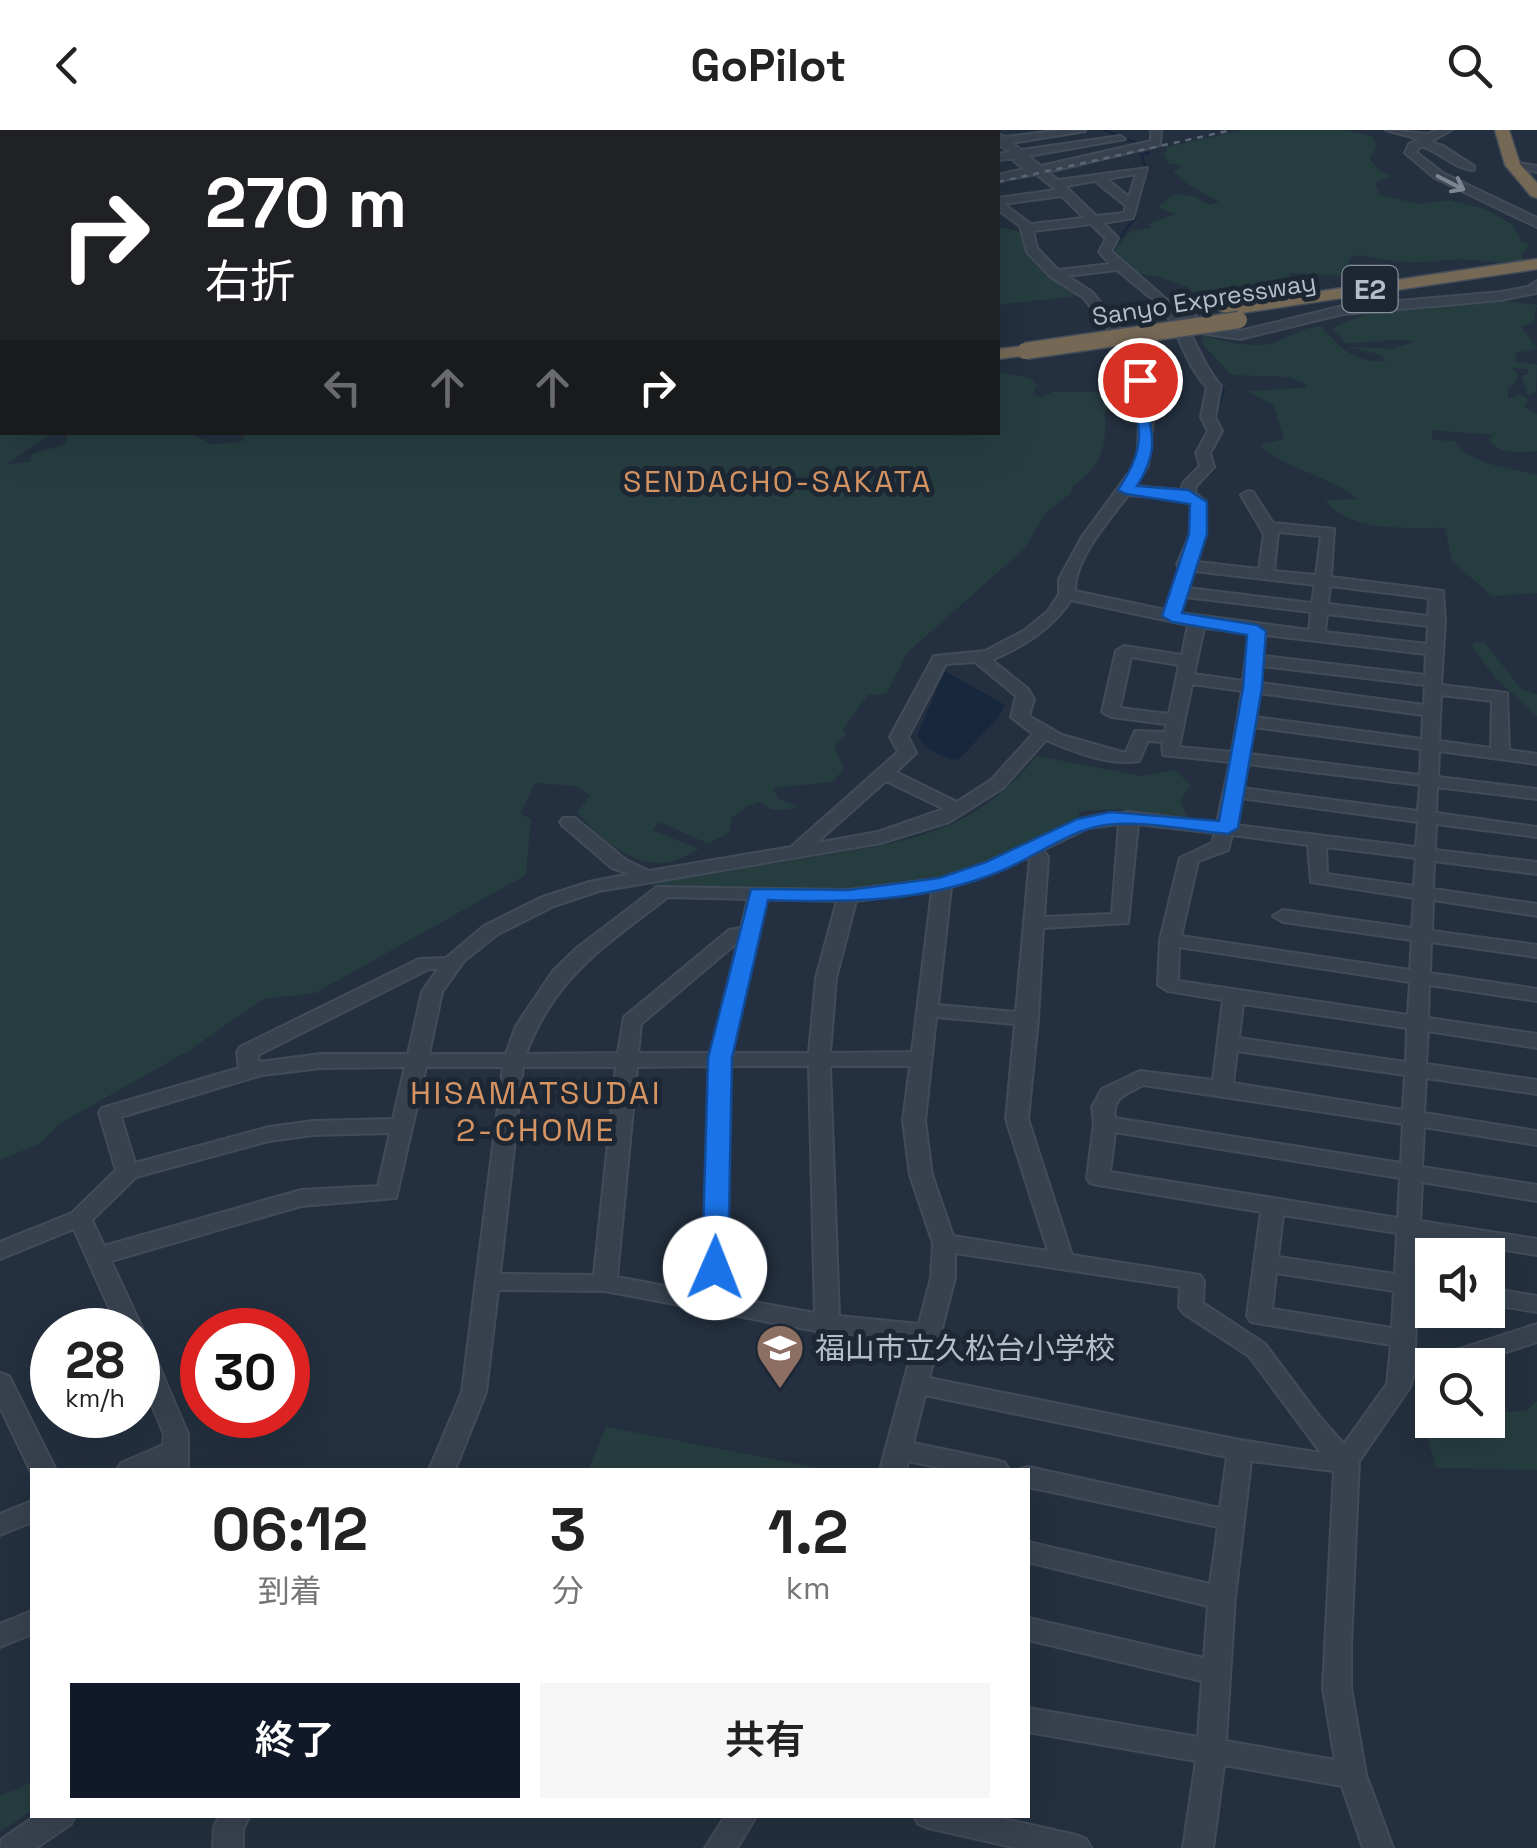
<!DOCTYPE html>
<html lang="ja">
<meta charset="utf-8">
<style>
:root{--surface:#fff;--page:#f6f6f6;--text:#222;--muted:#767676;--accent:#111827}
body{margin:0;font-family:"Space Grotesk","Noto Sans JP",sans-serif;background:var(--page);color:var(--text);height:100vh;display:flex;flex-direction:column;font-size:38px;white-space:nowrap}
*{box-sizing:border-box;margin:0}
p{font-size:32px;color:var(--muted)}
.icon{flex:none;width:55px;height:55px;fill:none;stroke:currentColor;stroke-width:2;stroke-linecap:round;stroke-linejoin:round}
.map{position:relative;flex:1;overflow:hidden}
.sheet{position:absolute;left:30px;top:1338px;width:1000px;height:350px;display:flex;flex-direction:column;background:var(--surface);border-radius:0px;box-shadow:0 10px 40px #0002}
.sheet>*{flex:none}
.hud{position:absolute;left:0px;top:0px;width:1000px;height:305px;box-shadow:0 10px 40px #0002;background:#202124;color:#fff;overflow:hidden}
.controls{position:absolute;left:1415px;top:1108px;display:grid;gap:20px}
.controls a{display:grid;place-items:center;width:90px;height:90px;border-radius:0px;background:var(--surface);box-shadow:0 10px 40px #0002;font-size:50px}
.speed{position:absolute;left:30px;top:1178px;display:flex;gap:20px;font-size:50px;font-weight:700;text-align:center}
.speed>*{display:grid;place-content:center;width:130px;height:130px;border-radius:50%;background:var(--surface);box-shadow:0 10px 40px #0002;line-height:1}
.speed small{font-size:25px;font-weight:400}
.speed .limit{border:15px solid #d22;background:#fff;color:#111}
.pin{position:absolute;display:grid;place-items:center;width:85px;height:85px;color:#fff;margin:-42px;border:5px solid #fff;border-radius:50%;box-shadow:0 2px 10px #0007}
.me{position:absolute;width:110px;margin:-55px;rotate:1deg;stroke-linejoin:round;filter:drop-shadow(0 0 8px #0008)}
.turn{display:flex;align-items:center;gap:35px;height:210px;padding:0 40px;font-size:45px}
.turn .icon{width:130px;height:130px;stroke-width:2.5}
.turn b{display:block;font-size:70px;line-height:85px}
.lanes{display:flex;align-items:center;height:95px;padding:0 40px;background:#0003;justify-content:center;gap:50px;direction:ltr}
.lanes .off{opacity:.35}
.eta{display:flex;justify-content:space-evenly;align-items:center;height:170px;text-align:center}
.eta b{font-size:60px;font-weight:600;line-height:70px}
.action{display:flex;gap:20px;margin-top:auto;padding:20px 40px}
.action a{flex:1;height:115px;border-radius:0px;background:var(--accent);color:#fff;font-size:40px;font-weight:600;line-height:115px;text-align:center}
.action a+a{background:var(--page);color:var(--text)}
header{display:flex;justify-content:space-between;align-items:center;height:130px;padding:0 40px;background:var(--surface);font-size:45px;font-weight:600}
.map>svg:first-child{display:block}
.green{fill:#263d40}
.water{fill:#17273d}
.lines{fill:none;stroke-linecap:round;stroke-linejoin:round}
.stream{stroke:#17273d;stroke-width:2.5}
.river{stroke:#17273d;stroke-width:25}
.minor-casing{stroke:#424b58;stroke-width:4}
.highway-casing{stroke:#434d5a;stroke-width:3}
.minor{fill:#38424f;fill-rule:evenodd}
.highway{fill:#756855;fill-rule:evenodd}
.rail{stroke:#5a6676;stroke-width:2.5;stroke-dasharray:6 6;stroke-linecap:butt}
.highway-bridge-casing{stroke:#434d5a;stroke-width:19;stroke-linecap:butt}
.highway-bridge{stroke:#756855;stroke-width:16}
.oneway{stroke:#7d8693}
.route{fill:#1a73e8;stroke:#114b97;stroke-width:2.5}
.labels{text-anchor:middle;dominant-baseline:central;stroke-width:10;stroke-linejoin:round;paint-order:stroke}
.far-street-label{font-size:25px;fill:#b5bdca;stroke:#1d2734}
.shield{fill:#1d2734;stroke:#87909d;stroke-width:2.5}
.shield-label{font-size:28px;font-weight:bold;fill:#b5bdca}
.far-quarter-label{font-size:30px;letter-spacing:2.5px;fill:#d69463;stroke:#1d2734}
.poi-label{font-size:30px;fill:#b5bdca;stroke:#1d2734;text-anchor:start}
.neighbourhood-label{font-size:32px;letter-spacing:2.5px;fill:#d69463;stroke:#1d2734}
</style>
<header><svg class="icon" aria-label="back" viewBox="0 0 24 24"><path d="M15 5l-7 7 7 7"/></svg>GoPilot<svg class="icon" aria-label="search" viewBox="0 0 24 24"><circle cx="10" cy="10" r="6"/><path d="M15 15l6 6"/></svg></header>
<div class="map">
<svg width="1537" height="1718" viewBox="0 0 1537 1718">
<rect width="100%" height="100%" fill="#24303f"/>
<!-- green -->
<g class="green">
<path d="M1243,0H1346L1373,7L1377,17L1369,29L1382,42L1391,46L1375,53L1380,65L1419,74L1449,70L1485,79L1513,95L1521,111L1530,114L1521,125L1525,131C1498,135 1472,127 1446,130C1411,134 1395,132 1360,125L1350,127L1348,134L1392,142L1396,148L1287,143L1290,146L1247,162L1230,175L1193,179L1199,171L1190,158L1160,147L1134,143L1112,123L1131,101L1152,98L1148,94L1175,84L1158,77L1174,64L1194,66L1209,75L1219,72L1186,53L1173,41L1183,36L1169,33L1164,25L1167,17Z"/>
<path d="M998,97L1024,103V111L1084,165L998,175Z"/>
<path d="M0,154L2,302L52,303L6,334L30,332L32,324L66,314L68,303H190L210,314L240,312L248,302H998V242L1029,248L1037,255L1033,264L1042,268L1052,262H1116L1113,253L1125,255L1134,264H1122L1118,270L1121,276L1105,280C1107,309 1103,339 1074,354L1070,364L1046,382L1024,419L908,522L886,564L868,565L843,599L846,605L834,616L844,639L832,652L772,658L779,669L799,677C786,679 771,684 761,672L747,676L731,688L730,701L709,714L660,692L652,700L699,719C691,723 680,730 670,732C636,739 596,707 577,681L591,666L576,656L535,653L520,684L531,689L526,745L315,863L263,869L190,920L59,994L39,1014L0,1030Z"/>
<path d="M1494,169L1537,175L1533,193L1521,196L1537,219L1516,223L1515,232L1537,235L1536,261L1528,266L1522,246L1528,244V239L1510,238L1518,244L1516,252L1508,257V269L1520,265L1528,270L1524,277L1537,284V321C1519,322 1500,326 1489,309L1495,305L1431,300L1433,310L1454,311C1469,335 1512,338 1537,345V463L1492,466L1452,431L1445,398C1403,397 1352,403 1325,370L1358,369C1329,345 1289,341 1260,315L1284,309L1274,276L1248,261L1304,258L1307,254L1288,247L1232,245L1203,215V206C1225,211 1254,220 1276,212C1292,206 1303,197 1321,196C1341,219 1354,233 1386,231L1382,225L1350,217L1391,219L1415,212C1400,206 1364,214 1345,213L1332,198L1377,180L1404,181L1420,174Z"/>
<path d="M1474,512L1485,513L1522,560L1537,564V587L1495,547L1472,517Z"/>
<path d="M1036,626L1142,646L1175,640L1191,655L1180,670L1188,690L1124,683L1122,679L1079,681V691C1029,714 978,742 923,752C836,769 744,760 656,758L651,754C707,745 763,735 818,726C865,718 917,712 960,690C989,675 1017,652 1036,626Z"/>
<path d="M1537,1271V1340L1436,1338L1426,1302L1439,1290H1488V1282L1526,1281Z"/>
<path d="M606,1297L830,1340H588Z"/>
<path d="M32,1652V1680L0,1702V1666Z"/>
</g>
<!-- water -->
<path class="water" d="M945,541L1005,575L999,587L958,630C943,628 923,619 917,605Z"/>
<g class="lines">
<!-- stream -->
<g class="stream">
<path d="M1104,0L1142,15"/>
<path d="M1144,45L1147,41L1141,25L1149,23"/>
<path d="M1135,83L1140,59"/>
<path d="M1113,116L1136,87"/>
<path d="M1162,166L1174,175"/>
<path d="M1215,283L1224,261L1221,256"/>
<path d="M1199,351L1213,341L1210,326L1221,301"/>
</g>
<!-- river -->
<g class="river">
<path d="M359,2L372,0"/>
<path d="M449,2L461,0"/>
<path d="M0,89L2,88"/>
</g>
<!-- minor casing -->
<g class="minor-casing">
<g id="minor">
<path d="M529,0L527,2L505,1V0Z"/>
<path d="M1062,0L1085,1L1012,13L1021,20L1120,6L1125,9L1028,26L1041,36L1151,11V0H1161L1160,15L1048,42L1058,50L1147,38L1133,88L1103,93L1118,108L1111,121L1174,176H1183L1210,197L1240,201L1343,176L1501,162L1528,157L1537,151L1536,163L1501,170L1343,184L1240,209L1201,203L1181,186C1195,210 1203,235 1221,256L1215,287L1222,301L1210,323L1214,337L1196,356L1195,363L1205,371L1206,404L1197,432L1259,439L1264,404L1241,365L1248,361L1253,362L1273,393L1334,399L1331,447L1443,461L1445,492L1441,555L1507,563L1509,620L1537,624V634L1439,621L1438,647L1537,659V669L1437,657L1436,683L1537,697V707L1436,694L1435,720L1537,732V744L1434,731L1433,759L1537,774V786L1433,770L1432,801L1537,815V827L1431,812L1430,843L1537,859V871L1429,855L1428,888L1537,904V918L1428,901L1426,934L1537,950V964L1426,948L1424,983L1537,1001V1015L1424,997L1422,1037L1537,1055V1071L1422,1052L1420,1091L1537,1109V1125L1420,1107L1418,1148L1432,1150V1166L1417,1164L1414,1244L1410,1257L1359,1331L1351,1514V1558L1366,1645L1393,1718H1363L1342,1656L1224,1635L1213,1718H1183L1196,1631L1028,1602V1578L1198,1607L1202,1551L1028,1510V1488L1204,1528L1208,1476L1028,1432V1412L1210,1454L1218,1397L1028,1357V1340H1019L1028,1337L1220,1378L1227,1327L925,1265L913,1313L996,1330L1005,1333L1009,1340H951L908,1331L906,1340H880L915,1210L827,1203L605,1161L498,1160L486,1262L455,1340H429L462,1262L503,937H426L396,1068L301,1076L111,1131L143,1200L138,1206L146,1209L150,1215L188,1304V1340H162L163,1337L155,1340H117L121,1333L163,1315L164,1304L138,1242V1200H119L74,1099L0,1129V1112L72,1083L116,1040L99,983L102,978L239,938L237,922L240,917L419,829L446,828L484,796L540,768L589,752L630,744L612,738L563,696L560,692L563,688H575L626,730L649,741L791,717L898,622L890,607L934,526L985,521L1025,500L1048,481L1059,464V449L1082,407L1134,336L1138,321L1139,290L1131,264L1133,250L1123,219L1084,168L1051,147L1027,122L1020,96L998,80V68L1056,60L1036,44L998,51V45L1024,39L1014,31L1017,28L998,30V24L1010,22L998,14V4L1005,7ZM1136,44L1129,67L1107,49ZM1095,51L1126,76L1124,83L1096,86L1065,56ZM1062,66L1084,88L1031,94L1004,74ZM1091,94L1106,109L1099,122L1110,134L1058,140L1037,118L1033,101ZM1117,140L1162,177L1108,182L1092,162L1067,146ZM1166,184C1181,208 1187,237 1207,257L1201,287L1208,301L1196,323L1200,336L1184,352L1181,360L1134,356L1148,336L1153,290L1145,264L1147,250L1136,218L1113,189ZM1128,365L1184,369L1191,373L1190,404L1177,435L1179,438L1165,480L1075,461C1075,427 1109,391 1128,365ZM1278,402L1321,406L1316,445L1274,441ZM1194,441L1315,455L1312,473L1188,458ZM1330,456L1429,468L1428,486L1328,474ZM1185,467L1311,482L1309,500L1180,483ZM1071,470L1188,495L1182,525L1124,516L1116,521L1102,582L1111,587L1166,594L1165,602L1135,601L1126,622H1122L1062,605L1029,586L1034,569L1028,559L992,530C1024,516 1052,499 1071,470ZM1327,484L1428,496L1427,514L1325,502ZM1204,498L1249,503L1243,551L1194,544ZM1265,505L1426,524L1425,545L1263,526ZM1131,527L1179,535L1169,584L1120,578ZM975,532L1016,566L1011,587L1033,604L991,650L957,672L896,642L916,623L908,607L946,534ZM1262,536L1425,555L1424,575L1260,553ZM1192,554L1242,561L1232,622L1179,617ZM1258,563L1423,585L1422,609L1255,587ZM1441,565L1492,571L1491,618L1439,611ZM1253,597L1421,619L1420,645L1249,624ZM1046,610C1074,622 1109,636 1139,631L1148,611L1162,612L1163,625L1230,632L1217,693L1129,682L1084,688L986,733L939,749L848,760L657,757L578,817L553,841L516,896L506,924H429L442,862L464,831L498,804L554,776L599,761L881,713L949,692L1003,658ZM1247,634L1420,655L1418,681L1242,658ZM886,651L944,679L878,702L816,713ZM1240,668L1418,692L1416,717L1235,695ZM1119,694L1112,784L1044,787L1048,727L1043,720L1088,698ZM1138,694L1215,703L1212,713L1180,728L1160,810L1158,855L1168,861L1223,870L1213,950L1140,941L1102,959L1092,977L1094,993L1087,1048L1090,1053L1098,1055L1261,1082L1247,1186L1251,1192L1391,1215L1387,1254L1344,1314L1319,1286L1265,1214L1203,1173L1204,1151L1200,1145L1072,1125L1028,989L1038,889L1043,798L1128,793ZM1232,705L1308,715L1311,752L1414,768L1412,798L1283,780L1273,786L1283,792L1412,810L1410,840L1181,806L1198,731L1228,720ZM1326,717L1416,728L1414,756L1327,744ZM1030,727L1016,882L938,875L951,757ZM932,761L912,922L830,923L836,848L856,771ZM668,767L748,769L741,798L729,800L624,887L618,923L526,924C553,848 607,814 668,767ZM767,769L837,771L816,848L809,923H732ZM738,812L711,923H638L641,894ZM1179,817L1410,852L1408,885L1178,851ZM429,839H438L422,862L408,924H321L259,932L258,925ZM1243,874L1407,898L1406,932L1239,908ZM936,887L1015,894L1006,989L1048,1121L953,1106L932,1045L925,991ZM1237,921L1405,945L1403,980L1233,953ZM709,936L703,1163L617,1147L637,937ZM730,936H809L815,1183L726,1167ZM830,936H910L903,991L910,1045L933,1113L931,1148L919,1194L839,1186ZM405,937L393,989L313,991L269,997L135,1033L121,987L262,945L321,938ZM523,937H616L594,1145L500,1144ZM1143,955L1403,994L1401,1033L1115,988C1112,967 1127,964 1143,955ZM1115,1002L1400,1048L1398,1088L1110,1042ZM390,1003L378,1056L301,1060L104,1116L92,1090L136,1047L269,1011L313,1005ZM1283,1085L1397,1103L1395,1144L1278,1127ZM955,1123L1180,1157L1179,1177L1183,1183L1249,1226L1321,1323L1240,1310L929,1248L955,1148ZM1276,1143L1394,1161L1392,1198L1272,1179ZM1251,1331L1334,1341L1323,1558L1335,1630L1226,1611L1235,1468Z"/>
<path d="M1386,0L1428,4L1437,0H1451L1430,12L1443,16L1474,36V40C1456,40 1439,21 1421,16L1416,22L1443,43L1537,88V97L1435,48L1405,23L1409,14L1419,9Z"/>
<path d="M1513,32L1537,36V42L1509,37L1507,35Z"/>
<rect x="0" y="62" width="2" height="6"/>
<path d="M2,110V118L0,119V111Z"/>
<path d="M1488,1158L1537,1166V1182L1488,1174Z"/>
<path d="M1537,1194V1212L1466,1235H1432V1242L1426,1235L1429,1229Z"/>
<path d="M0,1243L9,1246L56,1340H32V1344L0,1277Z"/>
<path d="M32,1371V1392L0,1405V1384Z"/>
<path d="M32,1481V1504L0,1517V1494Z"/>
<path d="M37,1685H75L71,1694L36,1718H0L2,1709Z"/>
<path d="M220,1685H250L243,1699V1718H213L214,1697Z"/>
<path d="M726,1685H757L737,1718H705Z"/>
<path d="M914,1685H986L1076,1705L1086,1709L1091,1718H1017L928,1698L918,1694Z"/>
</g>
</g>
<!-- highway casing -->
<g class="highway-casing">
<g id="highway">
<path d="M1495,0H1509L1520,34L1537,53V68L1531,66L1505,35Z"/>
<path d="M1537,129V139L1228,185L1219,180L1228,175Z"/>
<path d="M1025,216L1034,221L1031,225L998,229V219Z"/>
</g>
</g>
<!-- minor -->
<use href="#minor" class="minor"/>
<!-- highway -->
<use href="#highway" class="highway"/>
<!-- rail -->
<path class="rail" d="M998,52L1232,0"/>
<!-- highway-bridge casing -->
<g class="highway-bridge-casing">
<path id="highway-bridge" d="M1025,221L1239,190"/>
</g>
<!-- highway-bridge -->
<use href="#highway-bridge" class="highway-bridge"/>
</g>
<!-- one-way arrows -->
<defs><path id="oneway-shaft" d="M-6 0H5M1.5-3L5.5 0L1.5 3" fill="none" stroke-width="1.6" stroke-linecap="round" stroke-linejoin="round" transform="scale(2.5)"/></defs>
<use class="oneway" href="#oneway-shaft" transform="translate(1451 53) rotate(27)"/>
<!-- route -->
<path class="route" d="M1140,245L1148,250C1141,295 1168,307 1137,356L1188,360L1207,372V404L1182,483L1257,495L1266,501L1262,558L1238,698L1228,704C1190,701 1144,690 1106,695C1069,700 1035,727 1001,741C927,772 847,773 768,770L732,928L728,1138L724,1145H705L702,1138L708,928L751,759L848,760L939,748L986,732L1077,689L1110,682L1219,691L1243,558L1247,505L1172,492L1162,486L1189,404L1190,374L1126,364L1118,360C1129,343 1138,327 1139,307C1140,287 1129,270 1133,250Z"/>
<!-- icons -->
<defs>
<g id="school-pin" transform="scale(2.5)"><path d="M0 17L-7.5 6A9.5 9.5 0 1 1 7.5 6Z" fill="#8d6e63" stroke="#1d2734"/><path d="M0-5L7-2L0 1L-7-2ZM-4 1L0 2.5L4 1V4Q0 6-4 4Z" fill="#fff"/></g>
</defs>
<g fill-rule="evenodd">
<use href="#school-pin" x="780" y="1218"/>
</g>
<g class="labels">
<!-- far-street labels -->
<g class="far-street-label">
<text transform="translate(1204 169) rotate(-9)">Sanyo Expressway</text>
</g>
<!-- shield labels -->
<rect class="shield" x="1342.5" y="136" width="55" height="46" rx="8"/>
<g class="shield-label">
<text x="1370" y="159">E2</text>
</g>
<!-- far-quarter labels -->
<g class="far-quarter-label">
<text x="778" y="351">SENDACHO-SAKATA</text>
</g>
<!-- poi labels -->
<g class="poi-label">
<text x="815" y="1218">福山市立久松台小学校</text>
</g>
<!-- neighbourhood labels -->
<g class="neighbourhood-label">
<text x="536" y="963">HISAMATSUDAI<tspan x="536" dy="37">2-CHOME</tspan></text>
</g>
</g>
</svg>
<div class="controls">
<a><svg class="icon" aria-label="sound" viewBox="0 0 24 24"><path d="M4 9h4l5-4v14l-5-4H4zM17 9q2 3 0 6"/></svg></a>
<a><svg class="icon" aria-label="search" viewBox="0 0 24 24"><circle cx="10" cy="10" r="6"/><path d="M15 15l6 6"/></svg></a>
</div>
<div class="speed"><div>28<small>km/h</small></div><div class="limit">30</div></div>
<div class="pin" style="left:1140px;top:250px;background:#d93025"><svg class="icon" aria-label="arrive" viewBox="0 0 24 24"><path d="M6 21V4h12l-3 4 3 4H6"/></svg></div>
<svg class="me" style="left:715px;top:1138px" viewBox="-20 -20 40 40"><circle r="19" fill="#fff"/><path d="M0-13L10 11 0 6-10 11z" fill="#1a73e8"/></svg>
<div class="hud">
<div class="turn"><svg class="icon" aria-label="right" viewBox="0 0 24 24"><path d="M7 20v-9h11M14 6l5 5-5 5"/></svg><div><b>270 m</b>右折</div></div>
<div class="lanes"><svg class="icon off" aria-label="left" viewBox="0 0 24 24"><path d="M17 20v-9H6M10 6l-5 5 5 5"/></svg><svg class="icon off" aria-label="ahead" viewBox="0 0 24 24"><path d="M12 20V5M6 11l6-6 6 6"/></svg><svg class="icon off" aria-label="ahead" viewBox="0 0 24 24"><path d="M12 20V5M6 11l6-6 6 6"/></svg><svg class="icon" aria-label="right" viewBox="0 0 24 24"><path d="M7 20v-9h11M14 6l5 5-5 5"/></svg></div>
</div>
<section class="sheet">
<div class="eta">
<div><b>06:12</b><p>到着</p></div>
<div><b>3</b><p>分</p></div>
<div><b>1.2</b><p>km</p></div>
</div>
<div class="action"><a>終了</a><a>共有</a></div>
</section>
</div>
